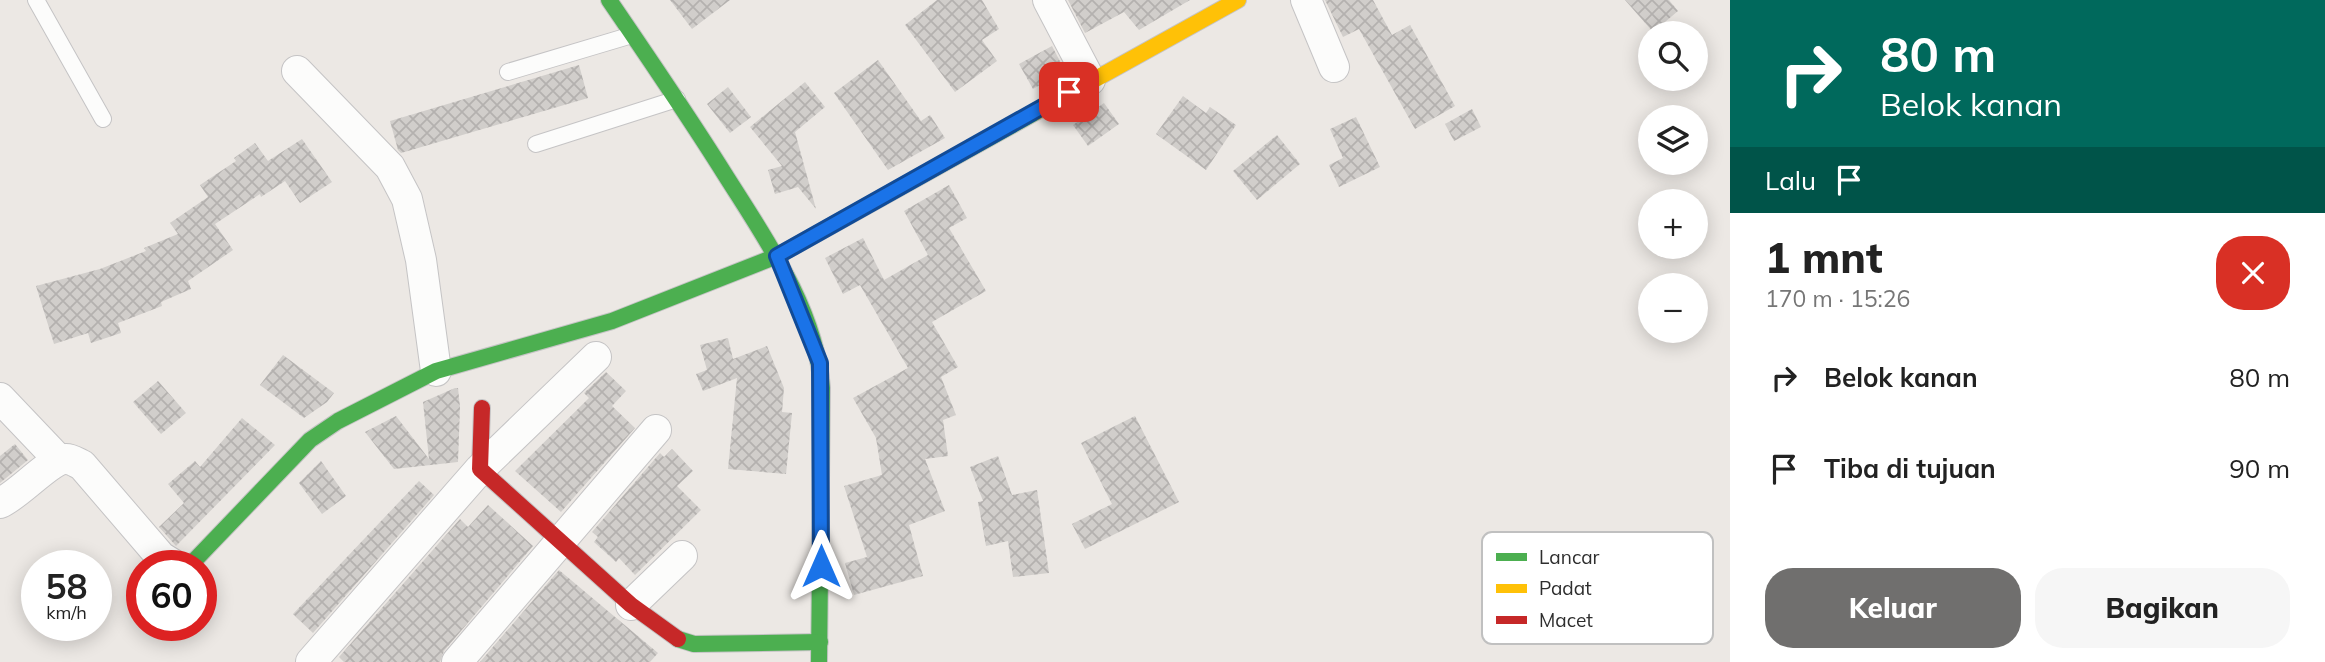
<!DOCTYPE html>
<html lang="id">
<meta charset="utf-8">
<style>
:root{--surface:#fff;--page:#f6f6f6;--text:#222;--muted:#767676;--accent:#706f6e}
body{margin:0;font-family:Mulish,sans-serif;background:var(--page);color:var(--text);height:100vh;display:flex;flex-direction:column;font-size:26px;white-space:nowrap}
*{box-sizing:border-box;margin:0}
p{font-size:23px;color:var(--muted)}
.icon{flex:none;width:38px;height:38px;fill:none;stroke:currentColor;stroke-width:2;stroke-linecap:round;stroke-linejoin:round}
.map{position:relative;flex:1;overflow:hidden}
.panel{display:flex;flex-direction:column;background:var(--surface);width:595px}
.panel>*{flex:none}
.guide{background:#00695c;color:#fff;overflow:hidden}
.tools{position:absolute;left:1638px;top:21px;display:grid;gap:14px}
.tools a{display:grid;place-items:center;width:70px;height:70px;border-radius:50%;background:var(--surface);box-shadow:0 4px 18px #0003;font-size:35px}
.speed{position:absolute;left:21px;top:550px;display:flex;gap:14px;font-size:35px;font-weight:700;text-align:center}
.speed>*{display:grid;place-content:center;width:91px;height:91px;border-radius:50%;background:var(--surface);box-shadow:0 4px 18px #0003;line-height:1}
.speed small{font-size:18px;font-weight:400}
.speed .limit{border:10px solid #d22;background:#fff;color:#111}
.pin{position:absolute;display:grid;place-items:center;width:60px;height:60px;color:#fff;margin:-30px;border-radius:14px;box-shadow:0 4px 10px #0006}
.me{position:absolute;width:77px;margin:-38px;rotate:0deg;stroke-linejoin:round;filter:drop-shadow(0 0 5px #0008)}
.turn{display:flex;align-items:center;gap:24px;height:147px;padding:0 35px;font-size:32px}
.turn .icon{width:91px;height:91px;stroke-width:2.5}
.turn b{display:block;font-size:49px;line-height:60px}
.then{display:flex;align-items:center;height:66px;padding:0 35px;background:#0003;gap:14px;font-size:26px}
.round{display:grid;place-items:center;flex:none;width:74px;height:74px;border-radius:28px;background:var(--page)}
.summary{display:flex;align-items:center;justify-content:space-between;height:119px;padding:0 35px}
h1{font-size:42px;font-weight:800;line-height:52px}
.action{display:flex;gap:14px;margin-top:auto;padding:14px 35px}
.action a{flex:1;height:80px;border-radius:28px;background:var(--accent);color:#fff;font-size:28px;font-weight:800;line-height:80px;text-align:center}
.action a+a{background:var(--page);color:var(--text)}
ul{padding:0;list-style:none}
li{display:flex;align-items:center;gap:21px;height:91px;padding:0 35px}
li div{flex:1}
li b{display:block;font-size:26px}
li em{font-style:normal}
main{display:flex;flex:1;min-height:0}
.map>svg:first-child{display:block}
.building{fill:url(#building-cross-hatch)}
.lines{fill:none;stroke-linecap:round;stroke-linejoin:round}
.lane-casing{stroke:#c5c4c5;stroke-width:18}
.street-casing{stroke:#c5c4c5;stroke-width:32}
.fast-casing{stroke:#c5c4c5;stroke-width:18}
.slow-casing{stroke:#c5c4c5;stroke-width:18}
.jam-casing{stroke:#c5c4c5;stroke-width:18}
.lane{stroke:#fcfcfb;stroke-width:16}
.street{stroke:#fcfcfb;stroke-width:30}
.fast{stroke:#4caf50;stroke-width:16}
.slow{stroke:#ffc107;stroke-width:16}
.jam{stroke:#c62828;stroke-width:16}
.route-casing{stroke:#114b97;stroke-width:18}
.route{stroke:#1a73e8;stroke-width:12}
.key{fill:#fff;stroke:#c0c0c0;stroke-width:2}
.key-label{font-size:19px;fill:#2e2e2e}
</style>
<main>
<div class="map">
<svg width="1730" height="662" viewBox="0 0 1730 662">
<defs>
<pattern id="building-cross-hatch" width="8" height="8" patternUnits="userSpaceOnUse" patternTransform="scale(1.75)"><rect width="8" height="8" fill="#d1cecb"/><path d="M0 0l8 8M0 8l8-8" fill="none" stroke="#b4b1af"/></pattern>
</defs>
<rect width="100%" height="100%" fill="#ece8e4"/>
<!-- building -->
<g class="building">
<path d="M670,0H730L692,29Z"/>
<path d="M937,0H982L999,29L982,40L997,61L955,92L905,25Z"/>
<path d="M1068,0H1190L1139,30L1124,12L1085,33Z"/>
<path d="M1325,0H1373L1392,35L1410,25L1455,106L1415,129L1359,29L1343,37Z"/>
<path d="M1625,0H1669L1678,11L1653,32Z"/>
<path d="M1052,46L1063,67L1052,74L1054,77L1033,89L1019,64Z"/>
<path d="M878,60L921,121L930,115L945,138L888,170L834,93Z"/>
<path d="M579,65L588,98L401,153L398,150L390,121Z"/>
<path d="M805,82L825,107L795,132L816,209L798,187L775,194L768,170L782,166L750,127Z"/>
<path d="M728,87L751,117L730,133L707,104Z"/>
<path d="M1183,96L1206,113L1210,107L1236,125L1206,170L1156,134Z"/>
<path d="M1104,103L1119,124L1088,146L1073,125Z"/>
<path d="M1472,109L1481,127L1454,141L1445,124Z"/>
<path d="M1356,117L1380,167L1339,187L1329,165L1343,158L1330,129Z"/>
<path d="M1277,135L1300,164L1257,200L1233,171Z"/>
<path d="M302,139L332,182L300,203L285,181L261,197L260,194L215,224L233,250L188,281L191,289L161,302L162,306L118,323L121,333L91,343L88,333L54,344L36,286L100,269L146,251L144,248L178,234L170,223L208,197L200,185L236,161L234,158L255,143L268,161Z"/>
<path d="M949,185L967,218L949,228L986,291L932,322L958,367L941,377L956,415L943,420L948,456L925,459L945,511L909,525L923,576L854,595L845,563L867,557L844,486L882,475L876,438L853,398L908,368L860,285L843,294L825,258L863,238L884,280L928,255L904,211Z"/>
<path d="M728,338L733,359L767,346L784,388L782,412L792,413L786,474L728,469L737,378L703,391L696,374L707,370L700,345Z"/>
<path d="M283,355L334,393L327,402L304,418L260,385Z"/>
<path d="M606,372L626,391L612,406L635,428L561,512L515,471L589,398L584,393Z"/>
<path d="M158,381L186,413L161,434L133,402Z"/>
<path d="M455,388H458L460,407L458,462L394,469L365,432L396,416L429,459L423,402Z"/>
<path d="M1135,416L1179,502L1085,549L1072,524L1112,504L1081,443Z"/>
<path d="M242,418L275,445L176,546L159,527L184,503L168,484L195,461L200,467Z"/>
<path d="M15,444L28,460L0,483V456Z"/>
<path d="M672,449L693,471L677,486L701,510L635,575L619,558L616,562L594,542L598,537L592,532L660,453L664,457Z"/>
<path d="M998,456L1012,495L1037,490L1049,573L1013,577L1008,541L986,546L978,502L983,501L970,467Z"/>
<path d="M321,461L346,496L322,514L299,483Z"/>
<path d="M419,481L434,495L313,633L293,614Z"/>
<path d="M488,505L533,546L444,651L440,662H344L339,657L460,519L468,527Z"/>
<path d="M559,570L658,653L650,662H480Z"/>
</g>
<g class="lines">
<!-- lane casing -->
<g class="lane-casing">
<g id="lane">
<path d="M36,0L103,119"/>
<path d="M508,72L632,35"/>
<path d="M536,144L677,99"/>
</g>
</g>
<!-- street casing -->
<g class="street-casing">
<g id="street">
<path d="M1048,0L1090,80"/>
<path d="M1306,0L1334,67"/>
<path d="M297,71L390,167L407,199L421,260L436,371"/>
<path d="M0,398L59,460"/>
<path d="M0,503C19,495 50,459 66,459C72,459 77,463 82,465L161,557L174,565"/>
<path d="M631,605L682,556"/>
<path d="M311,662L480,469L596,357"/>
<path d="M457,662L656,430"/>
</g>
</g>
<!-- fast casing -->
<g class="fast-casing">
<g id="fast">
<path d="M609,0C648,57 687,114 724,173C765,238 816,309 822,388L819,662"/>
<path d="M186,565L195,560L310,440L338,421L436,371L612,321L777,256L1036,112"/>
<path d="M678,639L694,644L820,642"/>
</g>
</g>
<!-- slow casing -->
<g class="slow-casing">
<path id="slow" d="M1036,112L1238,0"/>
</g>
<!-- jam casing -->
<g class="jam-casing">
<path id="jam" d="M482,408L480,469L631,605L678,639"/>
</g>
<!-- lane -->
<use href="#lane" class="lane"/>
<!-- street -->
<use href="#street" class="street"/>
<!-- fast -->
<use href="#fast" class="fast"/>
<!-- slow -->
<use href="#slow" class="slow"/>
<!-- jam -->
<use href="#jam" class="jam"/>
</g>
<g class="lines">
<!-- route casing -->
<g class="route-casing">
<path id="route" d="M821,566L820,363L777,256L1069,92"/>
</g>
<!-- route -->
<use href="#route" class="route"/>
</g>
<!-- legend -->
<rect x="1482" y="532" width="231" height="112" rx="10" class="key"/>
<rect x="1496" y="553" width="31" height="8" fill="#4caf50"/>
<rect x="1496" y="584" width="31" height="9" fill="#ffc107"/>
<rect x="1496" y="616" width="31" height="8" fill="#c62828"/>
<g class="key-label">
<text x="1539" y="564">Lancar</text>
<text x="1539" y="595">Padat</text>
<text x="1539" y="627">Macet</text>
</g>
</svg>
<div class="tools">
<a><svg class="icon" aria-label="search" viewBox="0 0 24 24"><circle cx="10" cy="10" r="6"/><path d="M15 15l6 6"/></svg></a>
<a><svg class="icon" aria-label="layers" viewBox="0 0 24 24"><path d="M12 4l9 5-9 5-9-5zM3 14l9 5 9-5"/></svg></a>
<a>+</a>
<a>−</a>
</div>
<div class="speed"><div>58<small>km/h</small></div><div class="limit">60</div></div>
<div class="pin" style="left:1069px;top:92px;background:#d93025"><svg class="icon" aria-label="arrive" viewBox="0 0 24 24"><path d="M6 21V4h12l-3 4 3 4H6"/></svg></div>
<svg class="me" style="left:821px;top:566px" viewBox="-20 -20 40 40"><path d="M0-17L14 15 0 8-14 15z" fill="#1a73e8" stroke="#fff" stroke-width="4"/></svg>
</div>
<section class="panel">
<div class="guide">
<div class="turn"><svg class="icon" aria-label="right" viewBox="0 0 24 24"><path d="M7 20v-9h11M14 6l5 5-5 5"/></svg><div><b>80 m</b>Belok kanan</div></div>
<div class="then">Lalu<svg class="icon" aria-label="arrive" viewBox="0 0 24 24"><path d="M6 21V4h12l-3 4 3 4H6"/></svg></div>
</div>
<div class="summary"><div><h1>1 mnt</h1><p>170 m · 15:26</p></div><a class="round" style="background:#d93025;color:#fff"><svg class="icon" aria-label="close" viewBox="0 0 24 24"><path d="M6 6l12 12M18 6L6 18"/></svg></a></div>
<ul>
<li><svg class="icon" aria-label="right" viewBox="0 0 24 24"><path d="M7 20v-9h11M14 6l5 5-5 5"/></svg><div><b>Belok kanan</b></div><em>80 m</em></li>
<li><svg class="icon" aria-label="arrive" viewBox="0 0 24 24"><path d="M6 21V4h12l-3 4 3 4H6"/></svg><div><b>Tiba di tujuan</b></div><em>90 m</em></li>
</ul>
<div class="action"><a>Keluar</a><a>Bagikan</a></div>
</section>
</main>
